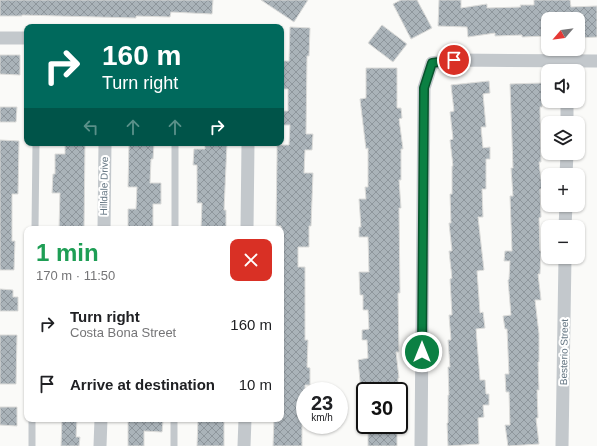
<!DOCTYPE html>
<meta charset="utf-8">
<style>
:root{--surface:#fff;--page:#f6f6f6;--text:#202124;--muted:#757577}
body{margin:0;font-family:Arial,sans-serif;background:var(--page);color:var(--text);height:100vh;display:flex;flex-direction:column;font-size:15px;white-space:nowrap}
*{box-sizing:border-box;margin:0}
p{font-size:13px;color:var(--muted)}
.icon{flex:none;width:22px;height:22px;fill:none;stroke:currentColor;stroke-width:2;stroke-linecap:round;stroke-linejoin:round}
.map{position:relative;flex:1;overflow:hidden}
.sheet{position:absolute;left:24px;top:226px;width:260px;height:196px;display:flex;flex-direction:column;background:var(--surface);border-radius:8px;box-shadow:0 1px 3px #0004}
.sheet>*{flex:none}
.top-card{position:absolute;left:24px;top:24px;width:260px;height:122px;border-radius:8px;box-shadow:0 1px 3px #0004;background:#00695c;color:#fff;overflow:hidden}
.needle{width:26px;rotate:242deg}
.fabs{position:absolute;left:541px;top:12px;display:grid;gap:8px}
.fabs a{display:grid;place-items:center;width:44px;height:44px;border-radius:8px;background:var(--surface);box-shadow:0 1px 3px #0004;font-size:20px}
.speed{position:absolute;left:296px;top:382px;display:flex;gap:8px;font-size:20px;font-weight:700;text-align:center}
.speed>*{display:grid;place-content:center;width:52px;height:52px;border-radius:50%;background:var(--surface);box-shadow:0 1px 3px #0004;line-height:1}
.speed small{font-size:10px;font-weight:400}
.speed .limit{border:2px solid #111;border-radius:6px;background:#fff;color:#111}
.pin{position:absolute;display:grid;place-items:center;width:34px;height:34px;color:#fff;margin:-17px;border:2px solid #fff;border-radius:50%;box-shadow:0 1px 4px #0007}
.me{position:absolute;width:44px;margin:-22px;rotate:0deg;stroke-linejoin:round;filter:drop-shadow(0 0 3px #0008)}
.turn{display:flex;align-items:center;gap:14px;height:84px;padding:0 12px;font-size:18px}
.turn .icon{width:52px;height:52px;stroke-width:2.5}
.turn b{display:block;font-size:28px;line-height:34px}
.lanes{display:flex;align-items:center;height:38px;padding:0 12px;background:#0003;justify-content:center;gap:20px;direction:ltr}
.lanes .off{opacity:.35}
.round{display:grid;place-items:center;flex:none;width:42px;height:42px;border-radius:8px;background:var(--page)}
.headline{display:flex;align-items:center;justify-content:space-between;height:68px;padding:0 12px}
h1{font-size:24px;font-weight:800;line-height:30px;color:#1e9e55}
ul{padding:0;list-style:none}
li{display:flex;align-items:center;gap:12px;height:60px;padding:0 12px}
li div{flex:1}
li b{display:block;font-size:15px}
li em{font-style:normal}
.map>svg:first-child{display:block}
.building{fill:url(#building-cross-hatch);stroke:#dcdcda}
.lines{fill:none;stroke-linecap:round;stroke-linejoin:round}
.lane{stroke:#c3c8cc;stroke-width:7}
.street{stroke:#c3c8cc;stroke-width:13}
.route-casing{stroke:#07532c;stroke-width:10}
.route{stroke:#0b8043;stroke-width:7}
.labels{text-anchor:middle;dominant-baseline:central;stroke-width:4;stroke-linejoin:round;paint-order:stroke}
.street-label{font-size:10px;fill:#657683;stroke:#fff}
</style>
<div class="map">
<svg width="597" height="446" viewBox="0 0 597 446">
<defs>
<pattern id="building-cross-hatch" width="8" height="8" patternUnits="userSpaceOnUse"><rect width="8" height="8" fill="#aab3b9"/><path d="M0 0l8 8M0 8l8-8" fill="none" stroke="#8e969c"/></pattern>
</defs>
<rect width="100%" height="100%" fill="#fafaf8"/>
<!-- building -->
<g class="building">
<path d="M0,0H213L212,14L171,12L170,17L136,16V18L22,15V16H0Z"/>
<path d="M261,0H308L294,22Z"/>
<path d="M401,0H417L432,28L411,39L393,4Z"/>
<path d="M439,0H461V8L487,4V8L521,7L520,5H534V0H570L571,7L597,6V37L578,38V19H544L545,36L522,37V35L495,36V33L468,37L467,27L438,26Z"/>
<path d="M382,25L407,44L393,62L368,43Z"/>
<path d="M290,27L310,28L309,56H307L306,134H313L312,150H305L304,173H313L311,226H309V247H298V267H305V340H308L307,367L310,368V385H305V424H302V446H273L274,419H281V226H276L277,158V145H289L290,125H281V111H288V89H281V61H289Z"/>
<path d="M0,55H20V75L0,74Z"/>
<path d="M366,68H397V108H401L402,118L399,119L403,149H401V180H399L401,208H399L400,293H398L399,352H396L399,378H398V391H361L358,360L368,358L367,340H362V330L369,329L368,310H363V295H360L359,272H369L368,237H359V227H361L359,199H366L365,187H368V148L366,149L360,99L366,98Z"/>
<path d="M489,81L490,93L483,94L486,127H481L483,148L490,147V159H486V189H482L483,217H478L484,270L477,271L480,313L483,312L485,328L476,329L480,380H485L486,394H489V405H483L484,417L478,418L479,444L448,446L447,423H448V395H449L448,367H450L448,340H451L449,315H452L450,279L452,278L449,251H452L449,223H451L450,194H452V166H453L450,140L453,139L450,112L454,111L451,85Z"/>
<path d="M542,83V107H540L541,162H539L542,189H540L541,217L539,218L540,251H541L540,274H538L541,300H535L539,334V362H538L539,390H537L538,418H536L539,444L508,446L505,425H510L509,392H506L505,374H509L507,329H505L503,316L511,315L508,280L509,279L510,261H504L505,251H512L510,196H513L511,168H513L510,84Z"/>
<path d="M0,107H17L16,122H0Z"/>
<path d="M0,140L19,141L18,194H12V241H15L14,270H0Z"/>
<path d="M65,143H85L84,229H59L60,193H52L53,174H55V154H65Z"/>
<path d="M129,143H154L153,159H151L150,183H161V204H153V229H128V209H136L137,187H128Z"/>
<path d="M205,143H227L224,210H226V229H201L202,203H197V165H193L194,149H205Z"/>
<path d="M0,289L13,290V297H18V311H0Z"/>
<path d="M0,335H17L16,384H0Z"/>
<path d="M0,407H17V426L0,425Z"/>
<path d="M62,419H77L76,437H80L79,446H61Z"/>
<path d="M128,419H154V421H163L162,432L144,431V446H128Z"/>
<path d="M198,419H224V446H197Z"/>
<rect x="368" y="425" width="29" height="21"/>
</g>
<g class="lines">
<!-- lane -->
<g class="lane">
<path d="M35,229L36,143"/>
<path d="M175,229V143"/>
<path d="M32,446V419"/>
<path d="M174,446V419"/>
</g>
<!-- street -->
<g class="street">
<path d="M0,38H27"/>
<path d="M567,123V101"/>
<path d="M566,175L567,153"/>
<path d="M565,227L566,205"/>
<path d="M104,229L105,143"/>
<path d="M247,229L248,143"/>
<path d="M100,446L101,419"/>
<path d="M244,446L245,419"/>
<path d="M421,446L424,88L432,63L454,60L597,61"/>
<path d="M562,446L565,257"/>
</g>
</g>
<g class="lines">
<!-- route casing -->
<g class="route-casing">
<path id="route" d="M422,352L424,88L432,63L454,60"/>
</g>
<!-- route -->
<use href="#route" class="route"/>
</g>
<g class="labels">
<!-- street labels -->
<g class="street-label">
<text transform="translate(104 186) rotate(-89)">Hilldale Drive</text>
<text transform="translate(564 352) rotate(-89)">Besterio Street</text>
</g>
</g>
</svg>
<div class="fabs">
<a><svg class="needle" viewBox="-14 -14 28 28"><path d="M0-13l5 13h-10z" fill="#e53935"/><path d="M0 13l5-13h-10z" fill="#757577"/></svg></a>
<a><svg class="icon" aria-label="sound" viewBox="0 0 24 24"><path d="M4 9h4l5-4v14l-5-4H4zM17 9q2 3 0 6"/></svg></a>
<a><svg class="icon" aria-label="layers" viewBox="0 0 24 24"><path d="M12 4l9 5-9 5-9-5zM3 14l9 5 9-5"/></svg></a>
<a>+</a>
<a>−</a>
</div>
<div class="speed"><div>23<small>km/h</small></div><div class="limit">30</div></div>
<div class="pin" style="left:454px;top:60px;background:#d93025"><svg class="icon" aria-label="arrive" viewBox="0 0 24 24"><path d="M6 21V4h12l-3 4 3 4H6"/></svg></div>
<svg class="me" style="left:422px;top:352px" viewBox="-20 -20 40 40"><circle r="17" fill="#0b8043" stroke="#fff" stroke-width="3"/><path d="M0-11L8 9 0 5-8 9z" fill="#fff"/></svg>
<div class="top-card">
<div class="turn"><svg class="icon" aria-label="right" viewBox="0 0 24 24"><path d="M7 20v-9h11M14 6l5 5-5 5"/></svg><div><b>160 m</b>Turn right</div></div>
<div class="lanes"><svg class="icon off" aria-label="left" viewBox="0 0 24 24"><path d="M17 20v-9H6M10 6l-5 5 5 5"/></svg><svg class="icon off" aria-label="ahead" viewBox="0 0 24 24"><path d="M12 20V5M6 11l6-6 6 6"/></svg><svg class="icon off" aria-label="ahead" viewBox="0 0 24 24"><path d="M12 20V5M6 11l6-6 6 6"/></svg><svg class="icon" aria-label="right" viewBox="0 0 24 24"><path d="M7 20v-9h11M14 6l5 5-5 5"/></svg></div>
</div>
<section class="sheet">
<div class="headline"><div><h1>1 min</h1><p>170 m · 11:50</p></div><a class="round" style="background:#d93025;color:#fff"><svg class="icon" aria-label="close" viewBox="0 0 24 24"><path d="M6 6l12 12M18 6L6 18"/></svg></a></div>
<ul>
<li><svg class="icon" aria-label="right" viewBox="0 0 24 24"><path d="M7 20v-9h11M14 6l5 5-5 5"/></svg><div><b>Turn right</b><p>Costa Bona Street</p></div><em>160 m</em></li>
<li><svg class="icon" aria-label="arrive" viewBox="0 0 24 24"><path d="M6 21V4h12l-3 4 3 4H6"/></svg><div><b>Arrive at destination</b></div><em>10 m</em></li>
</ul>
</section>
</div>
